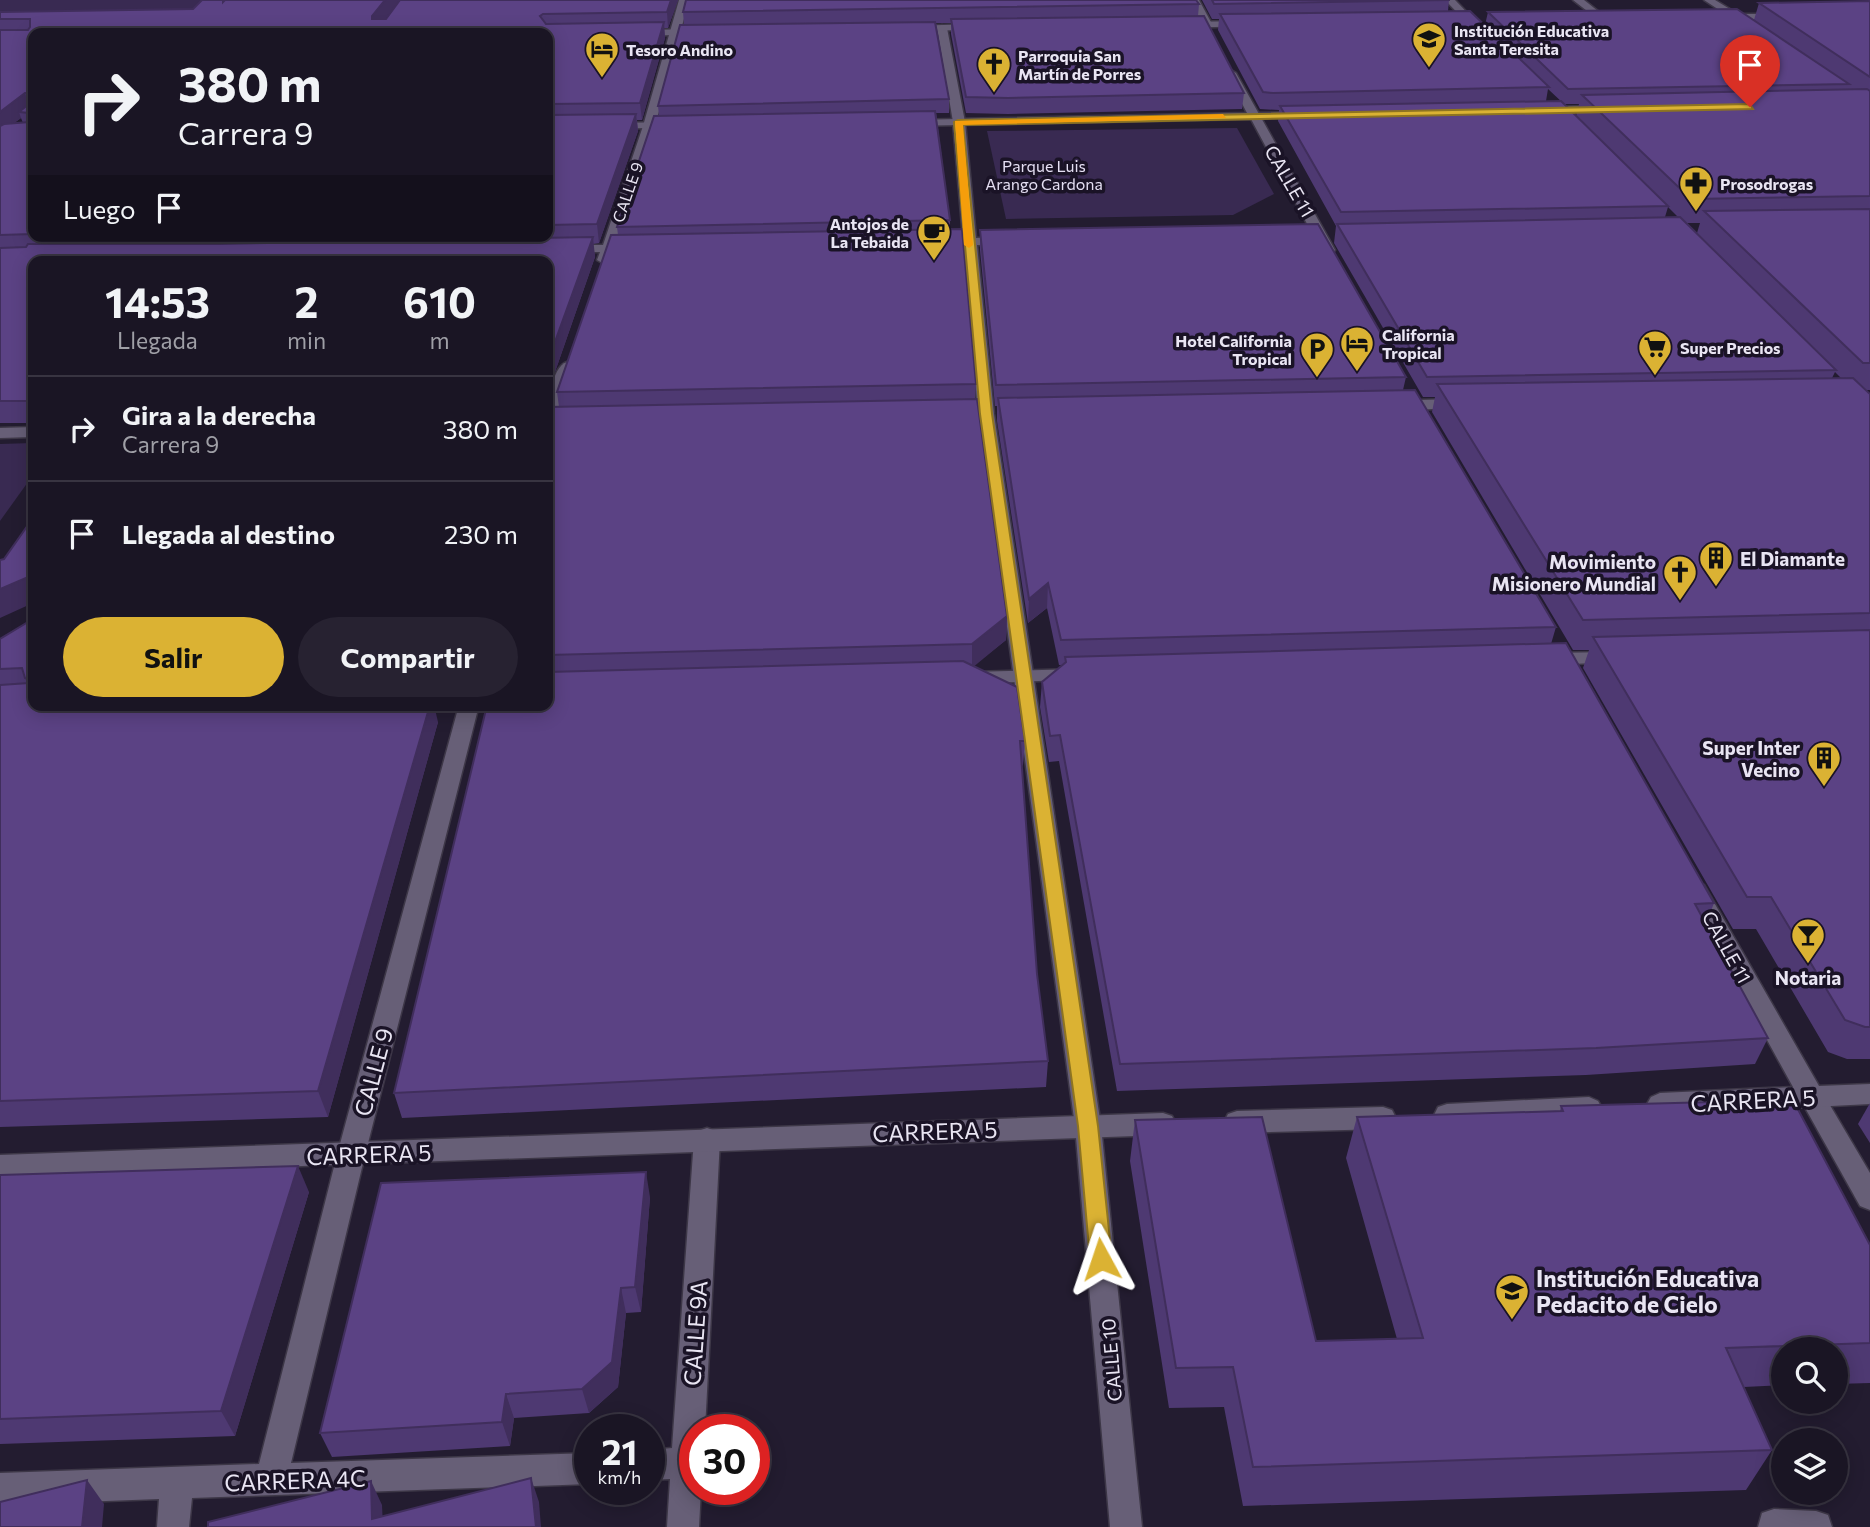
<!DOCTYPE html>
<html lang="es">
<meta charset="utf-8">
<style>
:root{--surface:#1a1524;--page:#272231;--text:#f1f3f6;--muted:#9f9fa6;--line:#383441;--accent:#dbb233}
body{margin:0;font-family:Commissioner,sans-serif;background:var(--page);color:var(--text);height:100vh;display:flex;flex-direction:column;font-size:26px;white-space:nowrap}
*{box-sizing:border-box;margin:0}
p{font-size:23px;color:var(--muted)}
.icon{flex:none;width:38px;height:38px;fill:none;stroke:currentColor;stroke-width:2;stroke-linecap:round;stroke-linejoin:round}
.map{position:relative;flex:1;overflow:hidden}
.side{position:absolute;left:28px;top:256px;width:525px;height:455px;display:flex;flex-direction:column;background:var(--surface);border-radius:14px;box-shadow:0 4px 18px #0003,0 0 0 2px var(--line)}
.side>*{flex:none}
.guide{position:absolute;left:28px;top:28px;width:525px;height:214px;border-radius:14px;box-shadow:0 4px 18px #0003,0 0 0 2px var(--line);background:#1a1524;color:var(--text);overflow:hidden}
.fabs{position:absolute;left:1771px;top:1337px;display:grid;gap:14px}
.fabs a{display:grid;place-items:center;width:77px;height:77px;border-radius:50%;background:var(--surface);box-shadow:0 4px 18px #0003,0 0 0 2px var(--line);font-size:35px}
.speed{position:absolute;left:574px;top:1414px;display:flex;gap:14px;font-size:35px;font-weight:700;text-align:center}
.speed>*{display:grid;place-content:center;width:91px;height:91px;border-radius:50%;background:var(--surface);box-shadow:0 4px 18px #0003,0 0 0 2px var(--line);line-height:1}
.speed small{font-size:18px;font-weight:400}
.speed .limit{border:10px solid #d22;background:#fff;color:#111}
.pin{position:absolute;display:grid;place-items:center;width:60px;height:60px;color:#fff;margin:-72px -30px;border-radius:50% 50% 50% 0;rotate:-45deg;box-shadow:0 0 7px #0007}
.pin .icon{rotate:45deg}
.me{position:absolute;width:77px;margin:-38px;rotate:355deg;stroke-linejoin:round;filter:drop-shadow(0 0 5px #0008)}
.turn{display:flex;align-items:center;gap:24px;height:147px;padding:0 35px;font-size:32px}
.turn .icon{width:91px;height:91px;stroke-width:2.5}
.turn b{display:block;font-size:49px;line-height:60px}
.then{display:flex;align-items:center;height:66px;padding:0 35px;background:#0003;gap:14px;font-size:26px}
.eta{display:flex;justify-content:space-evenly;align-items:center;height:119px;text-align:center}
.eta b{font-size:42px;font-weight:700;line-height:49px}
.primary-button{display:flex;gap:14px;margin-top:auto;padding:14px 35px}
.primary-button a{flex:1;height:80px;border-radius:42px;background:var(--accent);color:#111;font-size:28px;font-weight:700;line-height:80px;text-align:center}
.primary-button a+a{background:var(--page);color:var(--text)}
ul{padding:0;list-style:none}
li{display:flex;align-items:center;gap:21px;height:105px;padding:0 35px;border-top:2px solid var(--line)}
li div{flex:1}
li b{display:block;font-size:26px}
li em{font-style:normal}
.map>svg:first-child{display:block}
.green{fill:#392a52}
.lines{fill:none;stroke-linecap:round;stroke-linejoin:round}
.lane-casing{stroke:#3d3747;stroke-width:3}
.street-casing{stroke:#3d3747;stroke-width:3}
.secondary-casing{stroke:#3d3747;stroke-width:3}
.lane{fill:#675f77;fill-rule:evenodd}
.street{fill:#675f77;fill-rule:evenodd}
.secondary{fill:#675f77;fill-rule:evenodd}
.wall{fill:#4e3972;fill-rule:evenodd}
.shaded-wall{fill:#402e5c}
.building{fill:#5b4284;stroke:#402e5c;stroke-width:2}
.route{fill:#dbb233;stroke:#8e7421;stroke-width:2}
.slow{fill:#f59e0b}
.labels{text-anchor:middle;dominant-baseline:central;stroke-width:7;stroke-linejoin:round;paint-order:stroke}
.far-poi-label{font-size:16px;font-weight:bold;fill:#e9e5f3;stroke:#1a1326;text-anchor:start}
.far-park-label{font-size:16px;fill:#e5dff3;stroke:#1a1326}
.far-street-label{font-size:16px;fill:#e9e5f3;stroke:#1a1326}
.street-label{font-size:19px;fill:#e9e5f3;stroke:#1a1326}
.poi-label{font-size:19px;font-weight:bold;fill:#e9e5f3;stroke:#1a1326;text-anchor:end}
.near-street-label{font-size:23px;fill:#e9e5f3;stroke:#1a1326}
.near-poi-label{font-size:23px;font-weight:bold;fill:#e9e5f3;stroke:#1a1326;text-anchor:start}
</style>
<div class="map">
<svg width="1870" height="1527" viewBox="0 0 1870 1527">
<rect width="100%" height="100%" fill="#231c30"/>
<!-- green -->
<g class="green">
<path d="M0,0H325L215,33L0,35Z"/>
<path d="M1237,128L1274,194L1233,215L1006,219L987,131Z"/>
<path d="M33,443V475L0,521V444Z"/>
</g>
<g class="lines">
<!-- lane casing -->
<g class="lane-casing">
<path id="lane" d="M1774,1509L1816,1511L1828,1515L1832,1527H1758L1762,1513Z"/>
</g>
<!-- street casing -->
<g class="street-casing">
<g id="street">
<path d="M679,0H689L655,126L616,244H635L642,248L635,252H613L609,263L604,264L597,260L600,252H560L558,249L565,245H603L643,126Z"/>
<path d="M1189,0H1199L1212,24L1210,26H1204Z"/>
<path d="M1445,0H1455L1483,29V33H1477Z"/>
<path d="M1573,0H1584L1608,19L1600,21Z"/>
<path d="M1704,0H1715L1738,14H1780L1785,17L1780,20L1733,19Z"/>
<path d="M942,25L947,28L965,122L976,238L1009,237L1015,241L1009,245H977L994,414L1101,1126L1142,1527H1110L1075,1126L978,414L964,246H936L930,242L936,238H963L953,122L937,28Z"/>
<path d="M1607,106L1612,109L1611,111L1541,113L1536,110L1541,107Z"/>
<path d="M1306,112L1310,113V117L1252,119L1246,116L1252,113Z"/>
<path d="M567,362L574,366L556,421L548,426C548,410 550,367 567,362Z"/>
<path d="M33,427V437L0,438V428Z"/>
<path d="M459,705H479L365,1155L291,1463L590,1453V1484L192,1498L189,1527H157L159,1499L0,1505V1473L259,1464L337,1155Z"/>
<path d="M1812,1087L1821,1090L1870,1173V1210L1860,1206L1799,1097L1803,1090Z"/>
<path d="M707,1128L716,1131L720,1139L705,1430H695V1489H701L699,1527H667L670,1479L649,1480V1450L672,1448L694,1139L698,1131Z"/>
</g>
</g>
<!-- secondary casing -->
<g class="secondary-casing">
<g id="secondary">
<path d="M1247,21L1250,22V26L1181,28L1176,25L1181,22Z"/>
<path d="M978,24L981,25V29L908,32L903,29L908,26Z"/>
<path d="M705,29L708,30V34L639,36L634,33L639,30Z"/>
<path d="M1231,70L1236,73L1335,250L1333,253H1323L1321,250L1251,119L910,126L904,123L910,120L1247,113L1226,73Z"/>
<path d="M679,122L683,123V127L609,129L603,126L609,123Z"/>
<path d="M1460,399L1465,401L1468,404L1465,407L1417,410L1409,405L1417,400Z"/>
<path d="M1613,652L1620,654L1623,658L1620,662L1547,665L1537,659L1547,653Z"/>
<path d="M1077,669L1084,671L1087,675L1084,679L970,684L963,682L960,678L963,674L970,672Z"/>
<path d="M1696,883L1704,885L1819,1086L1870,1084V1104L1660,1115L1651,1111L1647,1104L1651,1097L1660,1093L1793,1087L1685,891L1688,885Z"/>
<path d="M1589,1097L1598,1101L1602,1108L1598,1115L1589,1119L1447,1126L1438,1123L1434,1115L1438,1107L1447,1104Z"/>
<path d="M1383,1107L1392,1110L1396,1118L1392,1126L1383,1129L1237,1133L1228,1130L1224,1122L1228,1114L1237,1111Z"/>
<path d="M1163,1113L1172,1116L1176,1124L1172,1132L1163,1135L0,1177V1155Z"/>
</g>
</g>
<!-- lane -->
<use href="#lane" class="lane"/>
<!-- street -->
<use href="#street" class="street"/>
<!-- secondary -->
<use href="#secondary" class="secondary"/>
</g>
<!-- wall -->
<g class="wall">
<path d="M400,0L385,19L678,0L668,28H664L665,38L642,120H637L638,131L599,243L593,244L595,257L548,392V261H33V423H0V12L193,9ZM33,33H548V236H33ZM21,118L23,123H14Z"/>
<path d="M1202,0H1449L1448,11L1485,25L1488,12L1754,20L1759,3L1870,1V390H1866L1870,394V1059H1847L1828,1052L1756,929H1733L1583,668L1589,650H1573L1432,412L1435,397H1423L1334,243L1336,226L1278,121L1279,110L1260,109L1218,30L1219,19H1212ZM1548,89L1564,104H1579L1576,116L1546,101ZM1668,207L1678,217H1665ZM1687,223H1700L1697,233ZM1835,372L1841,378H1832Z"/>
<path d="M1199,4L1198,16L1244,93L1242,109L1008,114L966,113L951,34V23H936L949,99V113H936L950,220V229L976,384L975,399L1007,616L1006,640L973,666L1025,741L1023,765L1022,766L1037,974L1048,1061L1046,1087L402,1118L394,1093L548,705V407H559L557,392L618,235L617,227L659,116L658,106L684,25L683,12Z"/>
<path d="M980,230L1406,377L1403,390L1556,627L1551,644L1714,903L1706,924L1768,1038L1755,1064L1586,1075L1117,1091L1059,761L1049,762L1040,707L1042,682L1062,665H1059L1047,608L1028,623L997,421V406H995L980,250Z"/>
<path d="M0,639L438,722L328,1117L0,1127Z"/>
<path d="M1870,1103V1143L1858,1124Z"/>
<path d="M1561,1106L1870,1245V1383L1836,1384V1349H1783V1385L1744,1387L1772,1450L1746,1490L1243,1506L1224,1407L1169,1408L1130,1161L1135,1120L1316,1341L1397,1339L1346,1158L1357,1117L1560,1111Z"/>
<path d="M0,1175L309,1192L235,1436L0,1444Z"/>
<path d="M650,1197L641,1312L626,1313L618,1387L589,1413L514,1418L510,1446L332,1457L320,1433Z"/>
</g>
<!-- shaded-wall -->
<g class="shaded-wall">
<path d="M385,0H400L375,31L372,16Z"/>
<path d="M671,0H678L668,28L667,12Z"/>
<path d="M664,22L665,38L642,120L640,103Z"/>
<path d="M25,93L31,110L19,112L21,118L5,130L0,131V112Z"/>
<path d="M636,114L638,131L599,243L597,224Z"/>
<path d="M593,237L595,257L548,392V361Z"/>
<path d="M33,575V603L0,618V589Z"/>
<path d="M1048,583L1047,608L1028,623L1029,599Z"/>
<path d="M1007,616L1006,640L972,668V644Z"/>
<path d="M430,705H434L438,722L328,1117L318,1091Z"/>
<path d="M298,1166L309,1192L235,1436L221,1411Z"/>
<path d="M646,1172L650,1197L641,1312L635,1287Z"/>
<path d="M621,1288L626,1313L618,1387L589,1413L582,1389Z"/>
<path d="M506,1394L514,1418L510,1446L502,1422Z"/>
<path d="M531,1478L539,1502L541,1527H536Z"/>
<path d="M87,1480L104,1504L102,1527H82Z"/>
<path d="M371,1481L382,1505L383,1527L372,1519Z"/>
</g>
<!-- building -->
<g class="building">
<path d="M202,0H223V2L225,0H385L372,16V19H386L400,0H671L667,12L543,14L540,16L546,24L664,22L640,103L548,104V33H33V234L0,235V126L4,124L29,122V113L19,112L30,103L29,93H25L0,112V30H28L30,27V19H0V12L193,9Z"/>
<path d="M686,0H1196L1199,4L683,12Z"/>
<path d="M1212,0H1450L1214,4Z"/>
<path d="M1870,1V77L1759,3Z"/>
<path d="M1737,9L1849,84L1568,89L1488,12Z"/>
<path d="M1470,11L1549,87L1273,93L1263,92L1220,14Z"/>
<path d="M1204,16L1244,93L1008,98L966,97L951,19Z"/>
<path d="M935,22L949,99L658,106L680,25Z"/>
<path d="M1867,89L1870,91V196L1691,199L1582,95Z"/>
<path d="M1561,101L1668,206L1341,212L1280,106Z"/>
<path d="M935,111L950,220L617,227L654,116Z"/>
<path d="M636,114L597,224L548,225V115Z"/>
<path d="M1870,209V363H1863L1704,211Z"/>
<path d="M1680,217L1836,370L1427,377L1337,224Z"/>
<path d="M1318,224L1406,377L996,385L980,230Z"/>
<path d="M962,229L976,384L557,392L611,235Z"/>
<path d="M593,237L548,361V261H33V401H0V248L26,247L28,244H219Z"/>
<path d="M1853,378L1870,394V613L1583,620L1437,384Z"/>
<path d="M1415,390L1556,627L1061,640L1048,583L1029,599L998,398Z"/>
<path d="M977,399L1007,616L972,644L548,655V407Z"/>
<path d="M33,518V575L0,589V560L4,559Z"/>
<path d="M33,619V705H430L318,1091L0,1101V685L29,683L32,681L25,678L22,668L0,669V639Z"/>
<path d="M1870,630V1027H1865L1845,1020L1771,897H1747L1593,637Z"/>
<path d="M1566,643L1714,903L1695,904L1768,1038L1596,1048L1120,1064L1060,735L1050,736L1042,682L1066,662L1065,657Z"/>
<path d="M963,661L1017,687L1025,741H1020L1037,974L1048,1061L394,1093L487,705H548V672Z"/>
<path d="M1793,1100L1870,1245V1343L1726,1348L1772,1450L1253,1467L1233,1367L1176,1368L1135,1120L1262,1117L1316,1341L1423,1338L1357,1117L1563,1111L1561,1106Z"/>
<path d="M298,1166L221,1411L0,1419V1175Z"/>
<path d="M646,1172L635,1287L621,1288L612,1362L582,1389L506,1394L502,1422L320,1433L381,1183Z"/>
<path d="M531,1478L536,1527H208V1522L371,1481L372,1519Z"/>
<path d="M87,1480L82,1527H0V1502Z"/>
</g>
<!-- route -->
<path class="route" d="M1750,104L1753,109L963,125L992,414L1098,1126L1112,1259L1109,1266L1101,1269L1093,1266L1090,1259L1078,1126L980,414L954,122L958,120Z"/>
<!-- slow -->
<path class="slow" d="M1223,114L1226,118L963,125L973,245L969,248L964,245L955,121Z"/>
<!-- icons -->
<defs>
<g id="university-pin" transform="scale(1.75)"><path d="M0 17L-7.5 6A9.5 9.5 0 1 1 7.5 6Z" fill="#dbb233" stroke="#1a1326"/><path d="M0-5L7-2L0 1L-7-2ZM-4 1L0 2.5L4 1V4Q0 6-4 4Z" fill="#111"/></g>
<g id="hotel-pin" transform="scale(1.75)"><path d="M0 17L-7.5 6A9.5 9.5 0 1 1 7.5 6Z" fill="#dbb233" stroke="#1a1326"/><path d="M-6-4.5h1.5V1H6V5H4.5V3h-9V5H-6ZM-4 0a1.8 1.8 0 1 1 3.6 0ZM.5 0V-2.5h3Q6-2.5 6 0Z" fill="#111"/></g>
<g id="church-pin" transform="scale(1.75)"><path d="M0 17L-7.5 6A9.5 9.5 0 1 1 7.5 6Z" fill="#dbb233" stroke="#1a1326"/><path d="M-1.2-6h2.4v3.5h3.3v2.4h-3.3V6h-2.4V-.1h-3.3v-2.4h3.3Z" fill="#111"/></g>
<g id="pharmacy-pin" transform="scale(1.75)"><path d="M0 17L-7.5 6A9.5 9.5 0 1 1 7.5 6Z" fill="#dbb233" stroke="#1a1326"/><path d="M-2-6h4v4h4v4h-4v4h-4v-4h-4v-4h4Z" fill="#111"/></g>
<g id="cafe-pin" transform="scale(1.75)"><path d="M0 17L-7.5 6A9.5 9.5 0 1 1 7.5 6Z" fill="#dbb233" stroke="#1a1326"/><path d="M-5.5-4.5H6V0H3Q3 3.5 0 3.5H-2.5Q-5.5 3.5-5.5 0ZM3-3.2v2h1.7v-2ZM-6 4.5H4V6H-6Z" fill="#111"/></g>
<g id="supermarket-pin" transform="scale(1.75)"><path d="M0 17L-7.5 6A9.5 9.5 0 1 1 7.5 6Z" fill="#dbb233" stroke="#1a1326"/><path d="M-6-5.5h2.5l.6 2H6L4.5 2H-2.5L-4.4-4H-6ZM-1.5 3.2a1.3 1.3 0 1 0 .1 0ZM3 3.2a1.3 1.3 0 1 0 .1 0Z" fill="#111"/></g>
<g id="parking-pin" transform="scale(1.75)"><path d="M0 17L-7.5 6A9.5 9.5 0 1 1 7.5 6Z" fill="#dbb233" stroke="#1a1326"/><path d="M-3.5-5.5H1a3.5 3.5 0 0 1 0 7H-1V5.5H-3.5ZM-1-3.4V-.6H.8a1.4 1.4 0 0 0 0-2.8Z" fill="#111"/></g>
<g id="building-pin" transform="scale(1.75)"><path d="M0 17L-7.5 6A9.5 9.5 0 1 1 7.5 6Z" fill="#dbb233" stroke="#1a1326"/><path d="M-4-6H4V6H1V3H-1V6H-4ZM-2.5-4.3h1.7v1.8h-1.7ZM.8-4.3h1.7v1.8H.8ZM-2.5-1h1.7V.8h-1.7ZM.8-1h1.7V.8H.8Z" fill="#111"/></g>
<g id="bar-pin" transform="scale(1.75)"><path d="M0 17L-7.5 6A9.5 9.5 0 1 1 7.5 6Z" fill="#dbb233" stroke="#1a1326"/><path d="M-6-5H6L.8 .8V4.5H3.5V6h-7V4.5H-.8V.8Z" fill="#111"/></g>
</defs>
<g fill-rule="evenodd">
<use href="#university-pin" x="1429" y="39"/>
<use href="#hotel-pin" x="602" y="49"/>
<use href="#church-pin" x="994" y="64"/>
<use href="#pharmacy-pin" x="1696" y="183"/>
<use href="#cafe-pin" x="934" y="232"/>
<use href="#hotel-pin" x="1357" y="343"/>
<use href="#supermarket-pin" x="1655" y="347"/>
<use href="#parking-pin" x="1317" y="349"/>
<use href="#building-pin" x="1716" y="558"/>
<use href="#church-pin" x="1680" y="572"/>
<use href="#building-pin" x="1824" y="758"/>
<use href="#bar-pin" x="1808" y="935"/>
<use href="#university-pin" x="1512" y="1291"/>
</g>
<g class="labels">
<!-- far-poi labels -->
<g class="far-poi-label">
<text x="1454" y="30">Institución Educativa<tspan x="1454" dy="18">Santa Teresita</tspan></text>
<text x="626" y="49">Tesoro Andino</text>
<text x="1018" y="55">Parroquia San<tspan x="1018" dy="18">Martín de Porres</tspan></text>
<text x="1720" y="183">Prosodrogas</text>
<text x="909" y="223" text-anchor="end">Antojos de<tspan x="909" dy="18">La Tebaida</tspan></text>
<text x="1382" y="334">California<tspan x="1382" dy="18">Tropical</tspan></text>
<text x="1292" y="340" text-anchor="end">Hotel California<tspan x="1292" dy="18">Tropical</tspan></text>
<text x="1680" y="347">Super Precios</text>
</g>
<!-- far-park labels -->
<g class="far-park-label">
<text x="1044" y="165">Parque Luis<tspan x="1044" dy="18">Arango Cardona</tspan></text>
</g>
<!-- far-street labels -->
<g class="far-street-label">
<text transform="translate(627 192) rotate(-71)">CALLE 9</text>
</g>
<!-- street labels -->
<g class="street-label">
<text transform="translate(1290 181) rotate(60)">CALLE 11</text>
<text transform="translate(1727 947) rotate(61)">CALLE 11</text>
<text transform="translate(1111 1360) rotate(-95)">CALLE 10</text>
</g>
<!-- poi labels -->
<g class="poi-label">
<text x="1740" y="558" text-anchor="start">El Diamante</text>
<text x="1656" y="561">Movimiento<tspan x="1656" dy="22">Misionero Mundial</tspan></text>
<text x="1800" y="747">Super Inter<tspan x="1800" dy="22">Vecino</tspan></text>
<text x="1808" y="977" text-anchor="middle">Notaria</text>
</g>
<!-- near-street labels -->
<g class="near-street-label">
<text transform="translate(373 1072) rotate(-75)">CALLE 9</text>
<text transform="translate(1753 1100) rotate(-3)">CARRERA 5</text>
<text transform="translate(935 1131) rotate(-2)">CARRERA 5</text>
<text transform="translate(369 1154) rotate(-2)">CARRERA 5</text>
<text transform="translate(695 1333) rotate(-86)">CALLE 9A</text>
<text transform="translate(295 1480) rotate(-2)">CARRERA 4C</text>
</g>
<!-- near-poi labels -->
<g class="near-poi-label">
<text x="1536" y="1278">Institución Educativa<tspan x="1536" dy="26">Pedacito de Cielo</tspan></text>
</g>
</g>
</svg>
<div class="fabs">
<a><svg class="icon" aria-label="search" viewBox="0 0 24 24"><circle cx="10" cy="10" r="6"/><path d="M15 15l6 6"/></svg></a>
<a><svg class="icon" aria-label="layers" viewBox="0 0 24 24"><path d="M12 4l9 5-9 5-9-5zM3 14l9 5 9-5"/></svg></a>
</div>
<div class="speed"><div>21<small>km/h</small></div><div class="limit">30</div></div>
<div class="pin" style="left:1750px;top:107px;background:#d93025"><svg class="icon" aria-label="arrive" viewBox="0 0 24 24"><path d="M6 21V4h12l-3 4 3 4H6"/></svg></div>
<svg class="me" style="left:1101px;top:1259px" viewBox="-20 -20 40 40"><path d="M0-17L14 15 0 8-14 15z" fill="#dbb233" stroke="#fff" stroke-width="4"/></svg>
<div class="guide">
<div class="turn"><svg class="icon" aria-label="right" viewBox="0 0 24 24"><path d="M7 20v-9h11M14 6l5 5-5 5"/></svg><div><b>380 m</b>Carrera 9</div></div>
<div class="then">Luego<svg class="icon" aria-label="arrive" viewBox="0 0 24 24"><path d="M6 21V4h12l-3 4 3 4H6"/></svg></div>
</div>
<section class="side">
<div class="eta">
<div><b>14:53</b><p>Llegada</p></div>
<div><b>2</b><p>min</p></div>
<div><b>610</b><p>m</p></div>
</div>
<ul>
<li><svg class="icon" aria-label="right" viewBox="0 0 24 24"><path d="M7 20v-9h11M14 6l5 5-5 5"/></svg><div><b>Gira a la derecha</b><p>Carrera 9</p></div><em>380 m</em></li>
<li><svg class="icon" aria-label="arrive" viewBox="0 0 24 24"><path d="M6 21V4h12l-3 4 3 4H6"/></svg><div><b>Llegada al destino</b></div><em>230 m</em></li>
</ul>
<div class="primary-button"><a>Salir</a><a>Compartir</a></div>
</section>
</div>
